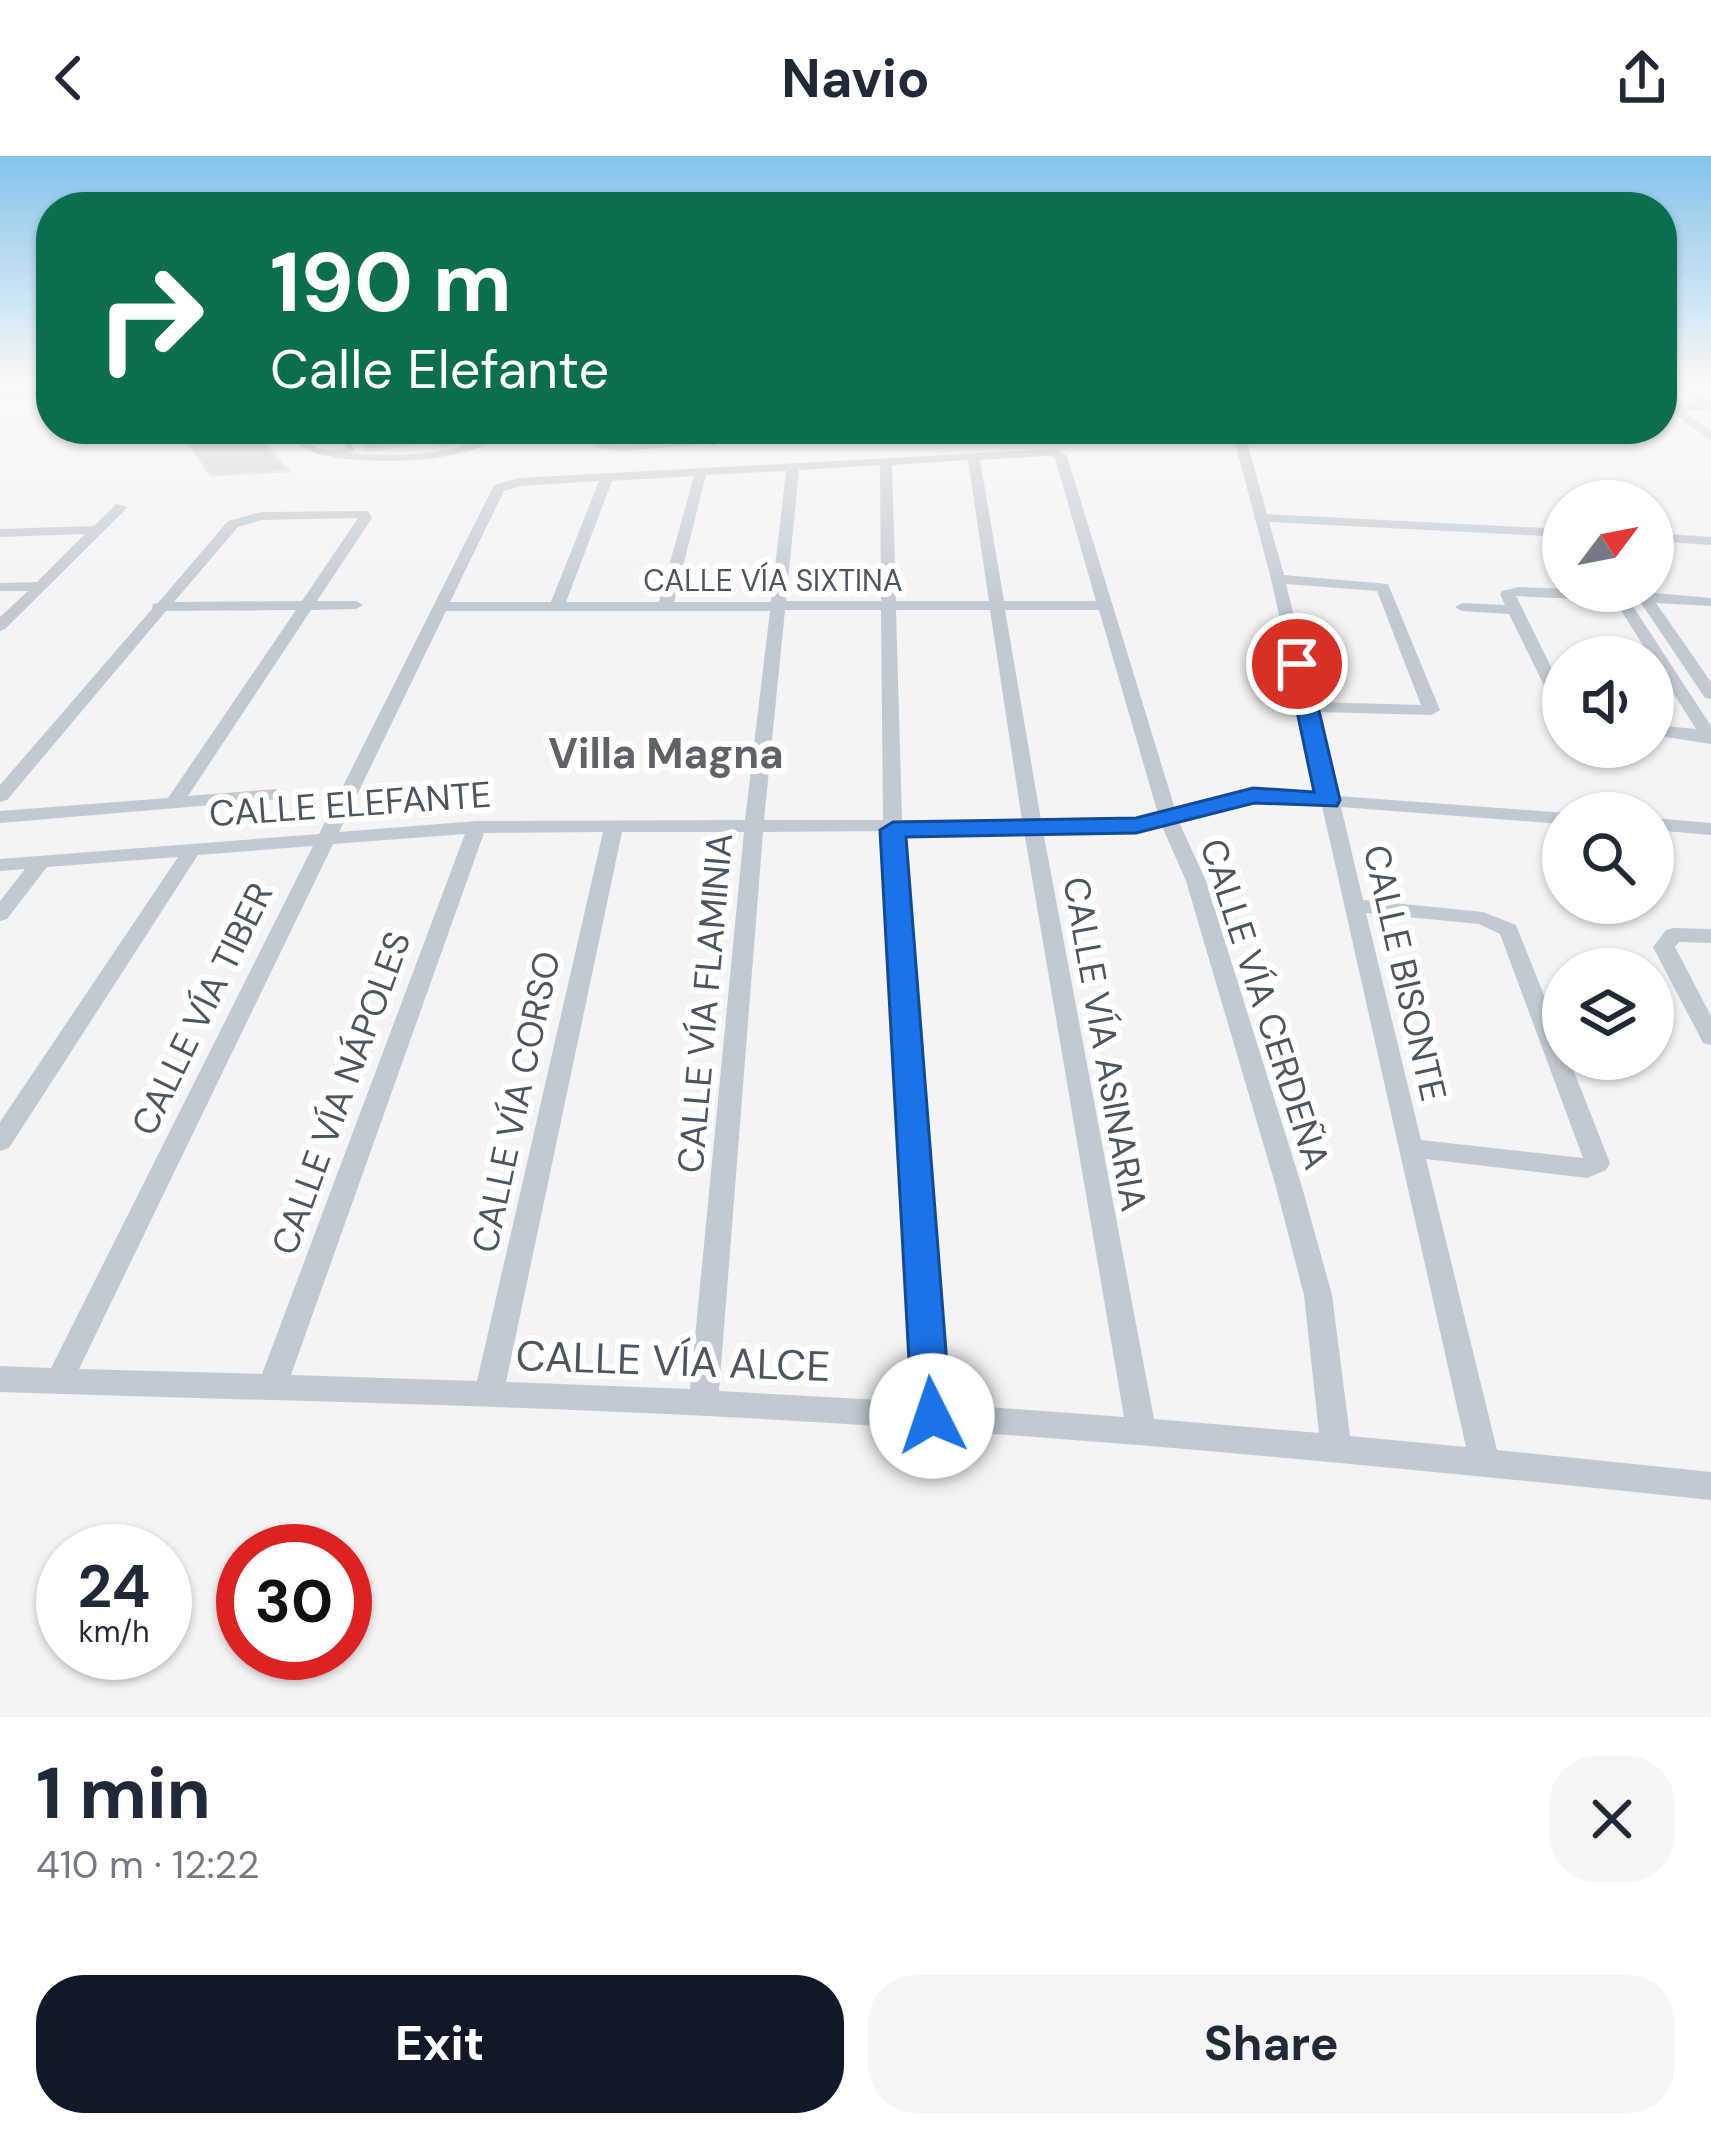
<!DOCTYPE html>
<meta charset="utf-8">
<style>
:root{--surface:#fff;--page:#f6f6f7;--text:#1f2937;--muted:#747a83;--accent:#111827}
body{margin:0;font-family:"DM Sans",sans-serif;background:var(--page);color:var(--text);height:100vh;display:flex;flex-direction:column;font-size:45px;white-space:nowrap}
*{box-sizing:border-box;margin:0}
p{font-size:39px;color:var(--muted)}
.icon{flex:none;width:66px;height:66px;fill:none;stroke:currentColor;stroke-width:2;stroke-linecap:round;stroke-linejoin:round}
.map{position:relative;height:1561px;overflow:hidden}
.details{display:flex;flex-direction:column;background:var(--surface);flex:1}
.details>*{flex:none}
.hud{position:absolute;left:36px;top:36px;width:1641px;height:252px;border-radius:48px;box-shadow:0 3px 9px #0004;background:#0b6e4f;color:#fff;overflow:hidden}
.needle{width:78px;rotate:58deg}
.fabs{position:absolute;left:1542px;top:324px;display:grid;gap:24px}
.fabs a{display:grid;place-items:center;width:132px;height:132px;border-radius:50%;background:var(--surface);box-shadow:0 3px 9px #0004;font-size:60px}
.speed{position:absolute;left:36px;top:1368px;display:flex;gap:24px;font-size:60px;font-weight:700;text-align:center}
.speed>*{display:grid;place-content:center;width:156px;height:156px;border-radius:50%;background:var(--surface);box-shadow:0 3px 9px #0004;line-height:1}
.speed small{font-size:30px;font-weight:400}
.speed .limit{border:18px solid #d22;background:#fff;color:#111}
.pin{position:absolute;display:grid;place-items:center;width:102px;height:102px;color:#fff;margin:-51px;border:6px solid #fff;border-radius:50%;box-shadow:0 3px 12px #0007}
.me{position:absolute;width:132px;margin:-66px;rotate:356deg;stroke-linejoin:round;filter:drop-shadow(0 0 9px #0008)}
.turn{display:flex;align-items:center;gap:42px;height:252px;padding:0 36px;font-size:54px}
.turn .icon{width:156px;height:156px;stroke-width:2.5}
.turn b{display:block;font-size:84px;line-height:102px}
.round{display:grid;place-items:center;flex:none;width:126px;height:126px;border-radius:48px;background:var(--page)}
.overview{display:flex;align-items:center;justify-content:space-between;height:204px;padding:0 36px}
h1{font-size:72px;font-weight:700;line-height:90px}
.cta{display:flex;gap:24px;margin-top:auto;padding:24px 36px}
.cta a{flex:1;height:138px;border-radius:48px;background:var(--accent);color:#fff;font-size:48px;font-weight:700;line-height:138px;text-align:center}
.cta a+a{background:var(--page);color:var(--text)}
header{display:flex;justify-content:space-between;align-items:center;height:156px;padding:0 36px;background:var(--surface);font-size:54px;font-weight:700}
.map>svg:first-child{display:block}
.building{fill:#cdcfd5;stroke:#d7d9de;stroke-width:3}
.lines{fill:none;stroke-linecap:round;stroke-linejoin:round}
.lane{stroke:#c1cad2;stroke-width:6}
.street{fill:#c1cad2;fill-rule:evenodd}
.secondary{fill:#c1cbd6;fill-rule:evenodd}
.primary{fill:#b3c2d1;fill-rule:evenodd}
.route{fill:#1a73e8;stroke:#114b97;stroke-width:3}
.labels{text-anchor:middle;dominant-baseline:central;stroke-width:12;stroke-linejoin:round;paint-order:stroke}
.far-street-label{font-size:30px;fill:#4a5661;stroke:#fff}
.street-label{font-size:36px;fill:#4a5661;stroke:#fff}
.quarter-label{font-size:42px;font-weight:bold;fill:#5f6368;stroke:#fff}
.near-street-label{font-size:42px;fill:#4a5661;stroke:#fff}
</style>
<header><svg class="icon" aria-label="back" viewBox="0 0 24 24"><path d="M15 5l-7 7 7 7"/></svg>Navio<svg class="icon" aria-label="share" viewBox="0 0 24 24"><path d="M12 15V3M7 8l5-5 5 5M5 13v7h14v-7"/></svg></header>
<div class="map">
<svg width="1711" height="1561" viewBox="0 0 1711 1561">
<rect width="100%" height="100%" fill="#f5f3f3"/>
<!-- building -->
<g class="building">
<path d="M178,273H253L288,315L211,319Z"/>
<path d="M348,273H497L442,290L433,283L377,294H366Z"/>
</g>
<g class="lines">
<!-- lane -->
<g class="lane">
<path d="M286,273C305,292 324,304 351,293L337,273"/>
<path d="M574,273L599,289L623,292L847,273"/>
<path d="M693,273L714,287"/>
<path d="M336,299C395,305 450,304 504,278"/>
</g>
<!-- street -->
<g class="street">
<path d="M1678,231H1690L1711,245V253L1684,255L1711,275V285L1672,256L1662,257V251L1698,246Z"/>
<path d="M906,273L1094,278L1303,273L1297,277L1245,279L1267,358L1563,373V381L1269,366L1284,419L1388,428L1440,554L1432,559L1318,556L1338,640L1566,657L1563,668L1341,651L1363,744L1483,756L1516,769L1563,887V903H1569L1610,1007L1606,1014L1587,1022L1426,1003L1497,1294L1711,1316V1344C1377,1309 1043,1277 707,1260C472,1248 236,1244 0,1236V1210L51,1212L313,690L198,699L9,992L0,995V966L178,701L47,711L7,763L0,765V745L25,713L0,715V703L319,678L494,329L519,322L1056,293L1067,300L1175,653L1253,633L1319,638L1271,423L1233,279L1094,286L912,277ZM1050,300L1055,302L1096,445H1004L980,304ZM968,304L989,445H896L892,309ZM880,309L881,445H786L799,314ZM786,315L771,446H674L706,319ZM694,320L659,446H566L612,325ZM599,325L551,446H450L504,335L520,330ZM1286,428L1377,435L1421,549L1315,546ZM785,454H881L883,664H764ZM896,454H990L1022,664H902ZM1005,454H1099L1158,658L1136,663L1041,664ZM446,455H770L745,664L477,665L339,676ZM1253,645L1322,650L1466,1291L1350,1280L1332,1139L1302,1031L1206,725L1178,664ZM1161,668L1186,725L1276,1031L1304,1139L1319,1277L1154,1263L1043,675H1136ZM884,675L916,1246L719,1235L763,676ZM903,675H1024L1124,1261L946,1248ZM603,676L477,1225L291,1219L484,677ZM622,676H744L690,1233L506,1226ZM465,678L262,1218L79,1213L333,688ZM1366,757L1479,768L1500,778L1583,1002L1421,984Z"/>
<path d="M116,348L128,351L5,473L0,475V461L28,435H0V427L37,426L85,378L0,381V373L94,370Z"/>
<path d="M368,355L372,362L317,445H356L363,449L356,453L311,454L188,640L275,633L284,639L282,643L0,667V655L168,642L296,454L166,455L7,644L0,646V629L152,453L153,448L158,447L228,365L261,356ZM358,362L302,445L174,446L238,371L262,364Z"/>
<path d="M1653,377L1711,381V389L1653,385Z"/>
<path d="M1519,431L1623,435L1711,570V588L1653,579V569L1696,573L1615,445L1516,440L1563,535V557L1557,556L1509,458L1462,455L1455,451L1462,447L1505,449L1500,438L1502,435Z"/>
<path d="M1633,435L1711,442V450L1656,447L1711,526V543L1705,542Z"/>
<path d="M1653,662L1711,667V679L1653,674Z"/>
<path d="M1673,772L1711,773V787L1679,786L1675,791L1711,860V889L1703,887L1700,881L1653,791L1666,774Z"/>
</g>
<!-- secondary -->
<path class="secondary" d="M0,231H25L0,239Z"/>
<!-- primary -->
<path class="primary" d="M51,231V235L0,244V232Z"/>
</g>
<!-- sky -->
<linearGradient id="sky" x2="0" y2="1"><stop stop-color="#85c3ea"/><stop offset="0.51" stop-color="#fafafa"/><stop offset="1" stop-color="#fafafa" stop-opacity="0"/></linearGradient>
<rect width="1711" height="450" fill="url(#sky)"/>
<!-- route -->
<path class="route" d="M1297,502L1308,508L1340,644L1337,650L1254,647L1136,677L906,681L951,1260L945,1272L932,1277L918,1272L912,1260L880,674L893,666L1136,662L1253,632L1314,636L1287,508Z"/>
<g class="labels">
<!-- far-street labels -->
<g class="far-street-label">
<text x="773" y="424">CALLE VÍA SIXTINA</text>
</g>
<!-- street labels -->
<g class="street-label">
<text transform="translate(350 648) rotate(-4)">CALLE ELEFANTE</text>
<text transform="translate(1405 817) rotate(77)">CALLE BISONTE</text>
<text transform="translate(705 847) rotate(-85)">CALLE VÍA FLAMINIA</text>
<text transform="translate(1265 848) rotate(72)">CALLE VÍA CERDEÑA</text>
<text transform="translate(202 853) rotate(-64)">CALLE VÍA TIBER</text>
<text transform="translate(1105 888) rotate(80)">CALLE VÍA ASINARIA</text>
<text transform="translate(341 937) rotate(-70)">CALLE VÍA NÁPOLES</text>
<text transform="translate(516 946) rotate(-78)">CALLE VÍA CORSO</text>
</g>
<!-- quarter labels -->
<g class="quarter-label">
<text x="666" y="597">Villa Magna</text>
</g>
<!-- near-street labels -->
<g class="near-street-label">
<text transform="translate(673 1205) rotate(2)">CALLE VÍA ALCE</text>
</g>
</g>
</svg>
<div class="fabs">
<a><svg class="needle" viewBox="-14 -14 28 28"><path d="M0-13l5 13h-10z" fill="#e53935"/><path d="M0 13l5-13h-10z" fill="#747a83"/></svg></a>
<a><svg class="icon" aria-label="sound" viewBox="0 0 24 24"><path d="M4 9h4l5-4v14l-5-4H4zM17 9q2 3 0 6"/></svg></a>
<a><svg class="icon" aria-label="search" viewBox="0 0 24 24"><circle cx="10" cy="10" r="6"/><path d="M15 15l6 6"/></svg></a>
<a><svg class="icon" aria-label="layers" viewBox="0 0 24 24"><path d="M12 4l9 5-9 5-9-5zM3 14l9 5 9-5"/></svg></a>
</div>
<div class="speed"><div>24<small>km/h</small></div><div class="limit">30</div></div>
<div class="pin" style="left:1297px;top:508px;background:#d93025"><svg class="icon" aria-label="arrive" viewBox="0 0 24 24"><path d="M6 21V4h12l-3 4 3 4H6"/></svg></div>
<svg class="me" style="left:932px;top:1260px" viewBox="-20 -20 40 40"><circle r="19" fill="#fff"/><path d="M0-13L10 11 0 6-10 11z" fill="#1a73e8"/></svg>
<div class="hud">
<div class="turn"><svg class="icon" aria-label="right" viewBox="0 0 24 24"><path d="M7 20v-9h11M14 6l5 5-5 5"/></svg><div><b>190 m</b>Calle Elefante</div></div>
</div>
</div>
<section class="details">
<div class="overview"><div><h1>1 min</h1><p>410 m · 12:22</p></div><a class="round"><svg class="icon" aria-label="close" viewBox="0 0 24 24"><path d="M6 6l12 12M18 6L6 18"/></svg></a></div>
<div class="cta"><a>Exit</a><a>Share</a></div>
</section>
